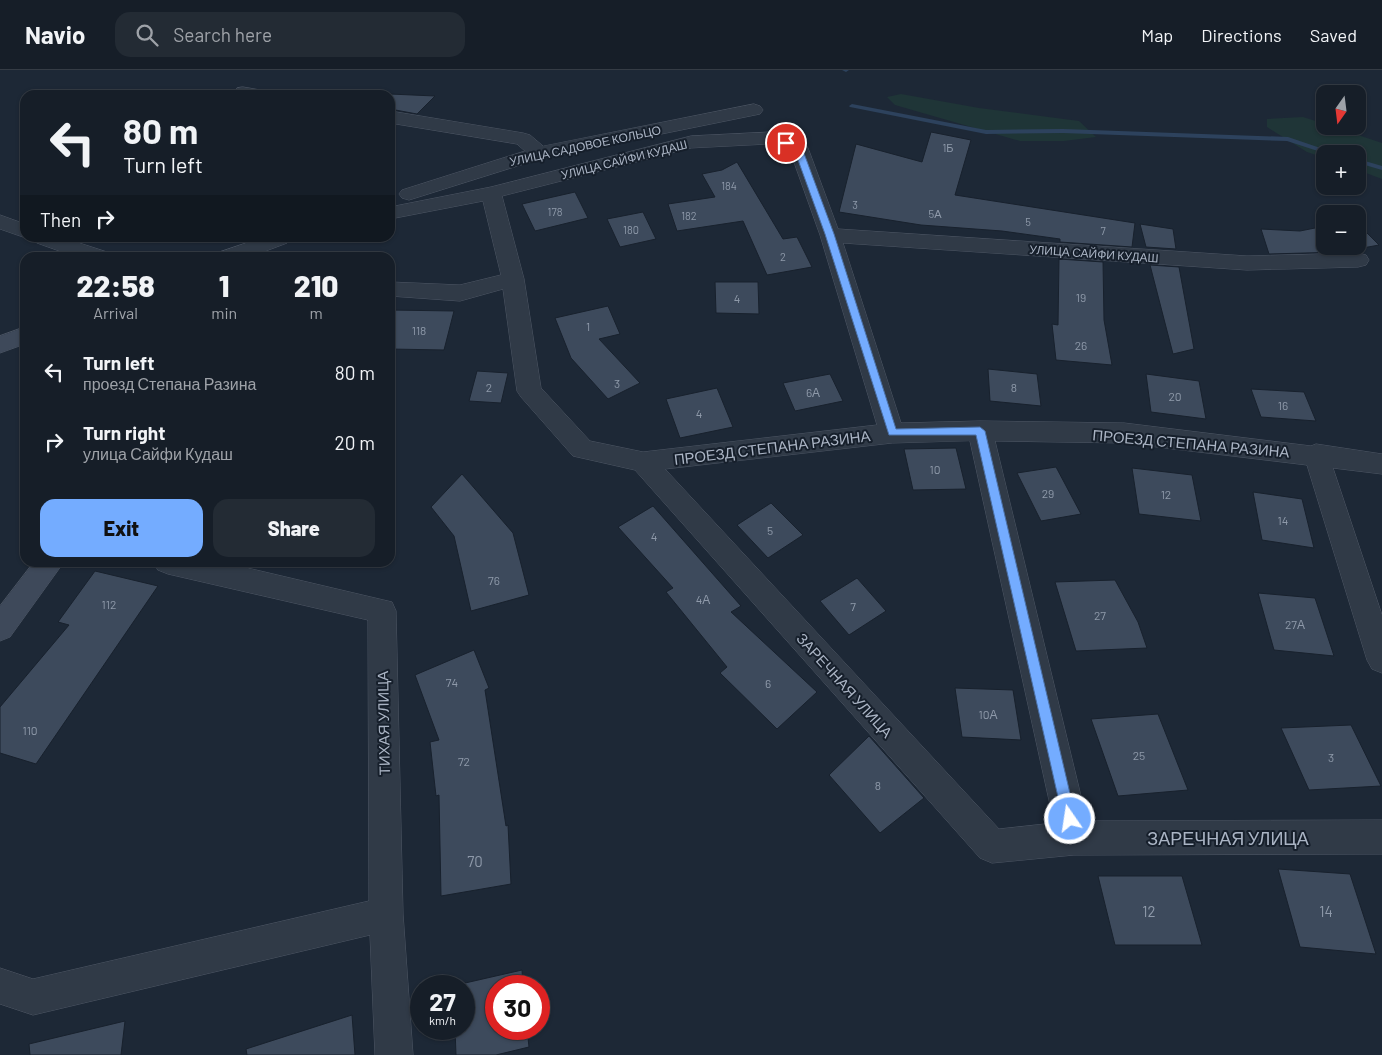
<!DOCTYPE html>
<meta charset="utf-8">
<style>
:root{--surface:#161e28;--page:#232b34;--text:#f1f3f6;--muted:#9ea2a8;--line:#353c45;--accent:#74acff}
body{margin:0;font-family:Barlow,sans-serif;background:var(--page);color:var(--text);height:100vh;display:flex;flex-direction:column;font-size:19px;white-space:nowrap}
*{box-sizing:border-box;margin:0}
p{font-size:16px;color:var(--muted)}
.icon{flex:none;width:28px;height:28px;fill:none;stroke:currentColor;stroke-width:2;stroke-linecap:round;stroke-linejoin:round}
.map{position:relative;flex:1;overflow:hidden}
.drawer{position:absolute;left:20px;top:182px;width:375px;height:315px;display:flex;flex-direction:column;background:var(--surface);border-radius:15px;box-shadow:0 1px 4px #0004,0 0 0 1px var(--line)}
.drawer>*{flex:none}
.hud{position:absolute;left:20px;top:20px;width:375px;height:152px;border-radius:15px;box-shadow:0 1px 4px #0004,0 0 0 1px var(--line);background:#161e28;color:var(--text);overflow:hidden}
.needle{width:32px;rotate:194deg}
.fabs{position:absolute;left:1316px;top:15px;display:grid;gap:10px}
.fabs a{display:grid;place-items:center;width:50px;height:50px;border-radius:10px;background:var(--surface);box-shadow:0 1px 4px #0004,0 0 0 1px var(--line);font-size:25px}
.speed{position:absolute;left:410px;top:905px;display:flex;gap:10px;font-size:25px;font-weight:700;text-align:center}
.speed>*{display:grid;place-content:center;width:65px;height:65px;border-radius:50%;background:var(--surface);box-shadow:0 1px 4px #0004,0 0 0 1px var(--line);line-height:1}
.speed small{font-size:12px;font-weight:400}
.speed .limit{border:8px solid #d22;background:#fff;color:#111}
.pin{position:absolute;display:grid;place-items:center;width:42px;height:42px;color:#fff;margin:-21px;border:2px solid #fff;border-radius:50%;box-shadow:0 1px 5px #0007}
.me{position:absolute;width:55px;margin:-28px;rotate:347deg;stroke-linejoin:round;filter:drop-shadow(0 0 4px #0008)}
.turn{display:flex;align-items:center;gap:18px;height:105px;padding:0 20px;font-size:22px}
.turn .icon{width:65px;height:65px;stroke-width:2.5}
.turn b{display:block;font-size:35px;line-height:42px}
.then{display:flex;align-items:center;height:48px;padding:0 20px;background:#0003;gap:10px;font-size:19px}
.eta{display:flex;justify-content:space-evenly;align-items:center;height:85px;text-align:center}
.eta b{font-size:30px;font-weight:800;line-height:35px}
.action{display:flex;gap:10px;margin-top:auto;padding:10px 20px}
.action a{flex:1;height:58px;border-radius:15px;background:var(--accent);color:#111;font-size:20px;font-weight:800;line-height:58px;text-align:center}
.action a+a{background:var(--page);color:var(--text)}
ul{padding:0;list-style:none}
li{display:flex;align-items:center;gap:15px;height:70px;padding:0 20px}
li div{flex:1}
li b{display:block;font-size:19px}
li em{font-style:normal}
header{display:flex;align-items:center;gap:30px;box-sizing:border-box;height:70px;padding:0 25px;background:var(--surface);border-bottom:1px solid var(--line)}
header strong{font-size:24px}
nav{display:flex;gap:28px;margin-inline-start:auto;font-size:18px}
.search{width:350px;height:45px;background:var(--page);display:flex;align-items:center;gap:12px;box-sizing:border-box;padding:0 18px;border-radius:15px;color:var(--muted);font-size:19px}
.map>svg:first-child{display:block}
.green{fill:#1f3537}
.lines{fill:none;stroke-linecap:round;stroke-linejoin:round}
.stream{fill:#2d425d;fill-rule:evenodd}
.building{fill:#3d4a5c;stroke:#18212d}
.minor-casing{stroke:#4e5765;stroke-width:1}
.secondary-casing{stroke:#4e5765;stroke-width:1}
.minor{fill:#303a47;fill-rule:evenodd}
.secondary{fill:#3e495a;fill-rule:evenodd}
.route{fill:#74acff;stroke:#4b70a6}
.labels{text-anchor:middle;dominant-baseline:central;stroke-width:4;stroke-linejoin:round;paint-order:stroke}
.far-number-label{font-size:11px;fill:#8f9aaa}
.far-street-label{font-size:12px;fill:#aab4c4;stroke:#161f2b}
.number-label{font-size:12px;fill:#8f9aaa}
.street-label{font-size:15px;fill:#aab4c4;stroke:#161f2b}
.near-number-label{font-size:15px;fill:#8f9aaa}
.near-street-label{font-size:18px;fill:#aab4c4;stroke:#161f2b}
</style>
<header>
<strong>Navio</strong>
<div class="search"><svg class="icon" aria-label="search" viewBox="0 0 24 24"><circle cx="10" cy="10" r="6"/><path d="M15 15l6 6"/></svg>Search here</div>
<nav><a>Map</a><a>Directions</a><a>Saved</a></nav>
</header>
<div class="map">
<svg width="1382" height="985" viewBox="0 0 1382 985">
<rect width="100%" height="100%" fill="#1d2836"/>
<!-- green -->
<g class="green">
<path d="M901,24L979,38L1079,51L1096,67L1064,71H1020L895,35L887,27Z"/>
<path d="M1303,47L1325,54V56H1331L1382,73V109L1358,100V84H1325V88L1307,82L1267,57V49Z"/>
</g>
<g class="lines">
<!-- stream -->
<g class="stream">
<path d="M842,0H849L846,2Z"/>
<path d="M852,34L986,60L1063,59L1288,67L1338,84H1327L1287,71L1063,63L986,64L850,37L849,36Z"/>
<path d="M1358,89L1382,96V100L1358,93Z"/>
</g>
</g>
<!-- building -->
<g class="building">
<path d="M390,24L435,26L417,44L390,39Z"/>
<path d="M931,62L971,70L955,125L1135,153L1132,177L1060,172V169L1002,161L921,155L839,142L856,74L922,92Z"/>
<path d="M737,92L783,169L797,167L812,197L767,205L743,151L677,161L668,134L715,127L702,104L722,100Z"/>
<path d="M575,122L588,148L535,161L522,134Z"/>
<path d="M643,142L656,169L620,177L607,149Z"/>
<path d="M1140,154L1173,159L1176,179L1146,177Z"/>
<path d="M1358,154L1379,175L1341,182L1269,184L1261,159L1300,161L1325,156V176H1358Z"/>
<path d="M1059,189L1103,192L1104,250L1112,295L1056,290L1052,254L1058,255Z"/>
<path d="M1150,195L1179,197L1194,279L1173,284Z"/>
<path d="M715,212H758L759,244L716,243Z"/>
<path d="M608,236L620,264L599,269L640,313L608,329L571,288L555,248Z"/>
<path d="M390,240L454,241L444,280L390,279Z"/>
<path d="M988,299L1037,304L1041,336L990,331Z"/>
<path d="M477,301L508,303L501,333L469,331Z"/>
<path d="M830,304L843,331L795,341L783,313Z"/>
<path d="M1146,304L1199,311L1206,349L1151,342Z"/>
<path d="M717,318L733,357L680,368L666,329Z"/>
<path d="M1251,319L1304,322L1316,351L1261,347Z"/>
<path d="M956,378L966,419L913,420L904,379Z"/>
<path d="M1056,397L1081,444L1041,451L1017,403Z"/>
<path d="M1132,398L1192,405L1201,451L1139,444Z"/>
<path d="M462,404L513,463L529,525L471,541L454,466L431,437Z"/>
<path d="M1253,422L1302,429L1314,478L1262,470Z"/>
<path d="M771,433L803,465L768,488L737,455Z"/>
<path d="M653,436L741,536L731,542L817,622L777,659L720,603L727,597L666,522L673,518L618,457Z"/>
<path d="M95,501L158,516L36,694L0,683V637L69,555L58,552Z"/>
<path d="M857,508L886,541L849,565L820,531Z"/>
<path d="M1115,510L1138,552L1147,578L1076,581L1055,512Z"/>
<path d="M1258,523L1315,528L1334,586L1274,580Z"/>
<path d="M474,580L489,618L485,620L506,756L508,755L511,814L441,826L439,725L436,726L430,672L439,670L415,605Z"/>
<path d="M955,618L1013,620L1021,670L962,667Z"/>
<path d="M1158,644L1188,720L1118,726L1091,649Z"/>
<path d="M1351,655L1381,716L1309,720L1281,658Z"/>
<path d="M869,666L924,728L880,763L829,705Z"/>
<path d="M1278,799L1350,804L1376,884L1300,877Z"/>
<path d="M1098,806H1182L1202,875H1115Z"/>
<path d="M522,900L523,916H496V959H527L529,977L496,985H456L455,959H464V916H452Z"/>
<path d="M352,945L355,985H247L246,979Z"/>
<path d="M125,951L121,985H30L29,974Z"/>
</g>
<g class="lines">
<!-- minor casing -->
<g class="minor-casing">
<g id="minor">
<path d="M243,17L266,21L269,25H236L234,22L237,18Z"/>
<path d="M754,34L760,36L763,40L760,44L543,88L409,130L402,128L399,124L402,120L525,81L517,74L390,53V41L523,63L530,65L543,76Z"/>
<path d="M773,62L805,74L808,78L838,159L1247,186L1358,183L1366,185L1369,190L1366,195L1358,197L1247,200L843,173L901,353L980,351L1124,353L1311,376L1316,374L1382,384V404L1333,398L1382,545V603L1372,599L1367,590L1307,395L1124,373L995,371L1087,751L1382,750V784L1074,785L992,793L980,788L635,400L573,386L521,327L517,321L503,219L460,231L390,226V212L460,215L501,205L483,131L390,149V137L491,117L691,66ZM771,74L790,81L820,165L877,355L643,382L590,371L541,318L524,209L502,126L691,78ZM970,371L1054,753L999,759L665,399L892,373Z"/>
<path d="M0,145L25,154L26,168L0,159Z"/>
<path d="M34,168H64L110,183L112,188H79L37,173Z"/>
<path d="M261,168H290L287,173L247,188H215L217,183Z"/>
<path d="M154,492H222L392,532L396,541L403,844L413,985H375L370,865L33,945L0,934V898L33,909L369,831L368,550L168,504L158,500Z"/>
</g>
</g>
<!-- secondary casing -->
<g class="secondary-casing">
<g id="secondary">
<path d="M25,257V274L0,283V266Z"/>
<path d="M34,492H64L10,567L0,571V536Z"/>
</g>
</g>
<!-- minor -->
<use href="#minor" class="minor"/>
<!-- secondary -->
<use href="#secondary" class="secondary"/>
</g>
<!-- route -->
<path class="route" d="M786,70L802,78L834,164L896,359L980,357L985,361L1076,749L1074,754L1070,756L1065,754L1063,749L976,365H889L825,164L794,79L783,74V71Z"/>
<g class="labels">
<!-- far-number labels -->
<g class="far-number-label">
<text x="948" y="77">1Б</text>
<text x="729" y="115">184</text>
<text x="855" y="134">3</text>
<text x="555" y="141">178</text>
<text x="935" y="143">5А</text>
<text x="689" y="145">182</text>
<text x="1028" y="151">5</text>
<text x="631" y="159">180</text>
<text x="1103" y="160">7</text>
<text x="783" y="186">2</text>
</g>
<!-- far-street labels -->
<g class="far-street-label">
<text transform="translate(585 75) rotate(-12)">УЛИЦА САДОВОЕ КОЛЬЦО</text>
<text transform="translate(624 89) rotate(-14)">УЛИЦА САЙФИ КУДАШ</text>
<text transform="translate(1094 183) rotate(4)">УЛИЦА САЙФИ КУДАШ</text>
</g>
<!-- number labels -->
<g class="number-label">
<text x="1081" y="227">19</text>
<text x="737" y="228">4</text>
<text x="588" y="256">1</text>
<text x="419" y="260">118</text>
<text x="1081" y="275">26</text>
<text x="617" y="313">3</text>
<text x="489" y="317">2</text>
<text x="1014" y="317">8</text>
<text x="813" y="322">6А</text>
<text x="1175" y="326">20</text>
<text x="1283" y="335">16</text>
<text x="699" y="343">4</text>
<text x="935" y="399">10</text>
<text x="1048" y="423">29</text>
<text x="1166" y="424">12</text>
<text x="1283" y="450">14</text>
<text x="770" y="460">5</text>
<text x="654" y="466">4</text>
<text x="494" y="510">76</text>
<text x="703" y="529">4А</text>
<text x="109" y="534">112</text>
<text x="853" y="536">7</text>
<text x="1100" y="545">27</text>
<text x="1295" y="554">27А</text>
<text x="452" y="612">74</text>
<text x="768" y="613">6</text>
<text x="988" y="644">10А</text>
<text x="30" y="660">110</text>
<text x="1139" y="685">25</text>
<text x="1331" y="687">3</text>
<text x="464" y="691">72</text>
<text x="878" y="715">8</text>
</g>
<!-- street labels -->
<g class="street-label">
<text transform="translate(1191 373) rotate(5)">ПРОЕЗД СТЕПАНА РАЗИНА</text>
<text transform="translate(772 377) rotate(-7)">ПРОЕЗД СТЕПАНА РАЗИНА</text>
<text transform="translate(845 615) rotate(48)">ЗАРЕЧНАЯ УЛИЦА</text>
<text transform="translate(383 653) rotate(-91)">ТИХАЯ УЛИЦА</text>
</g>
<!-- near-number labels -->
<g class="near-number-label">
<text x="475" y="791">70</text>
<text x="1149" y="841">12</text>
<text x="1326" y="841">14</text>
</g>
<!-- near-street labels -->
<g class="near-street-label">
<text x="1228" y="768">ЗАРЕЧНАЯ УЛИЦА</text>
</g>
</g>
</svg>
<div class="fabs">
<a><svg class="needle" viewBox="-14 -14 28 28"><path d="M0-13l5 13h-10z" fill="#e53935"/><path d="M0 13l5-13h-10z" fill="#9ea2a8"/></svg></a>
<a>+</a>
<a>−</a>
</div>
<div class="speed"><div>27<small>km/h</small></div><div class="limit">30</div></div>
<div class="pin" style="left:786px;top:73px;background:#d93025"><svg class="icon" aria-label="arrive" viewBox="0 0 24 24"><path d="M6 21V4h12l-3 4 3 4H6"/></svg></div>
<svg class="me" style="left:1070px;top:749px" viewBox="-20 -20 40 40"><circle r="17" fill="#74acff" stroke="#fff" stroke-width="3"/><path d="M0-11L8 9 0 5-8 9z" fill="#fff"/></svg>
<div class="hud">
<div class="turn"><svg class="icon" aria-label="left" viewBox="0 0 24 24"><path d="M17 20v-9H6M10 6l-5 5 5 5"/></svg><div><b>80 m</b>Turn left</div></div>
<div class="then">Then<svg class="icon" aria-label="right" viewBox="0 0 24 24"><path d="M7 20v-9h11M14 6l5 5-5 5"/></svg></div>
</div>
<section class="drawer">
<div class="eta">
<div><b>22:58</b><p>Arrival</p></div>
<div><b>1</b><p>min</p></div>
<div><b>210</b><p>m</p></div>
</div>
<ul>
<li><svg class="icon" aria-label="left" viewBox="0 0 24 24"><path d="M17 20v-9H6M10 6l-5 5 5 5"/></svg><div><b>Turn left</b><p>проезд Степана Разина</p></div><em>80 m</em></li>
<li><svg class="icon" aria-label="right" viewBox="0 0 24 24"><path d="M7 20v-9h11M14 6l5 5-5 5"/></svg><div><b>Turn right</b><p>улица Сайфи Кудаш</p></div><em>20 m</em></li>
</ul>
<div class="action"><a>Exit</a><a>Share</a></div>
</section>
</div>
